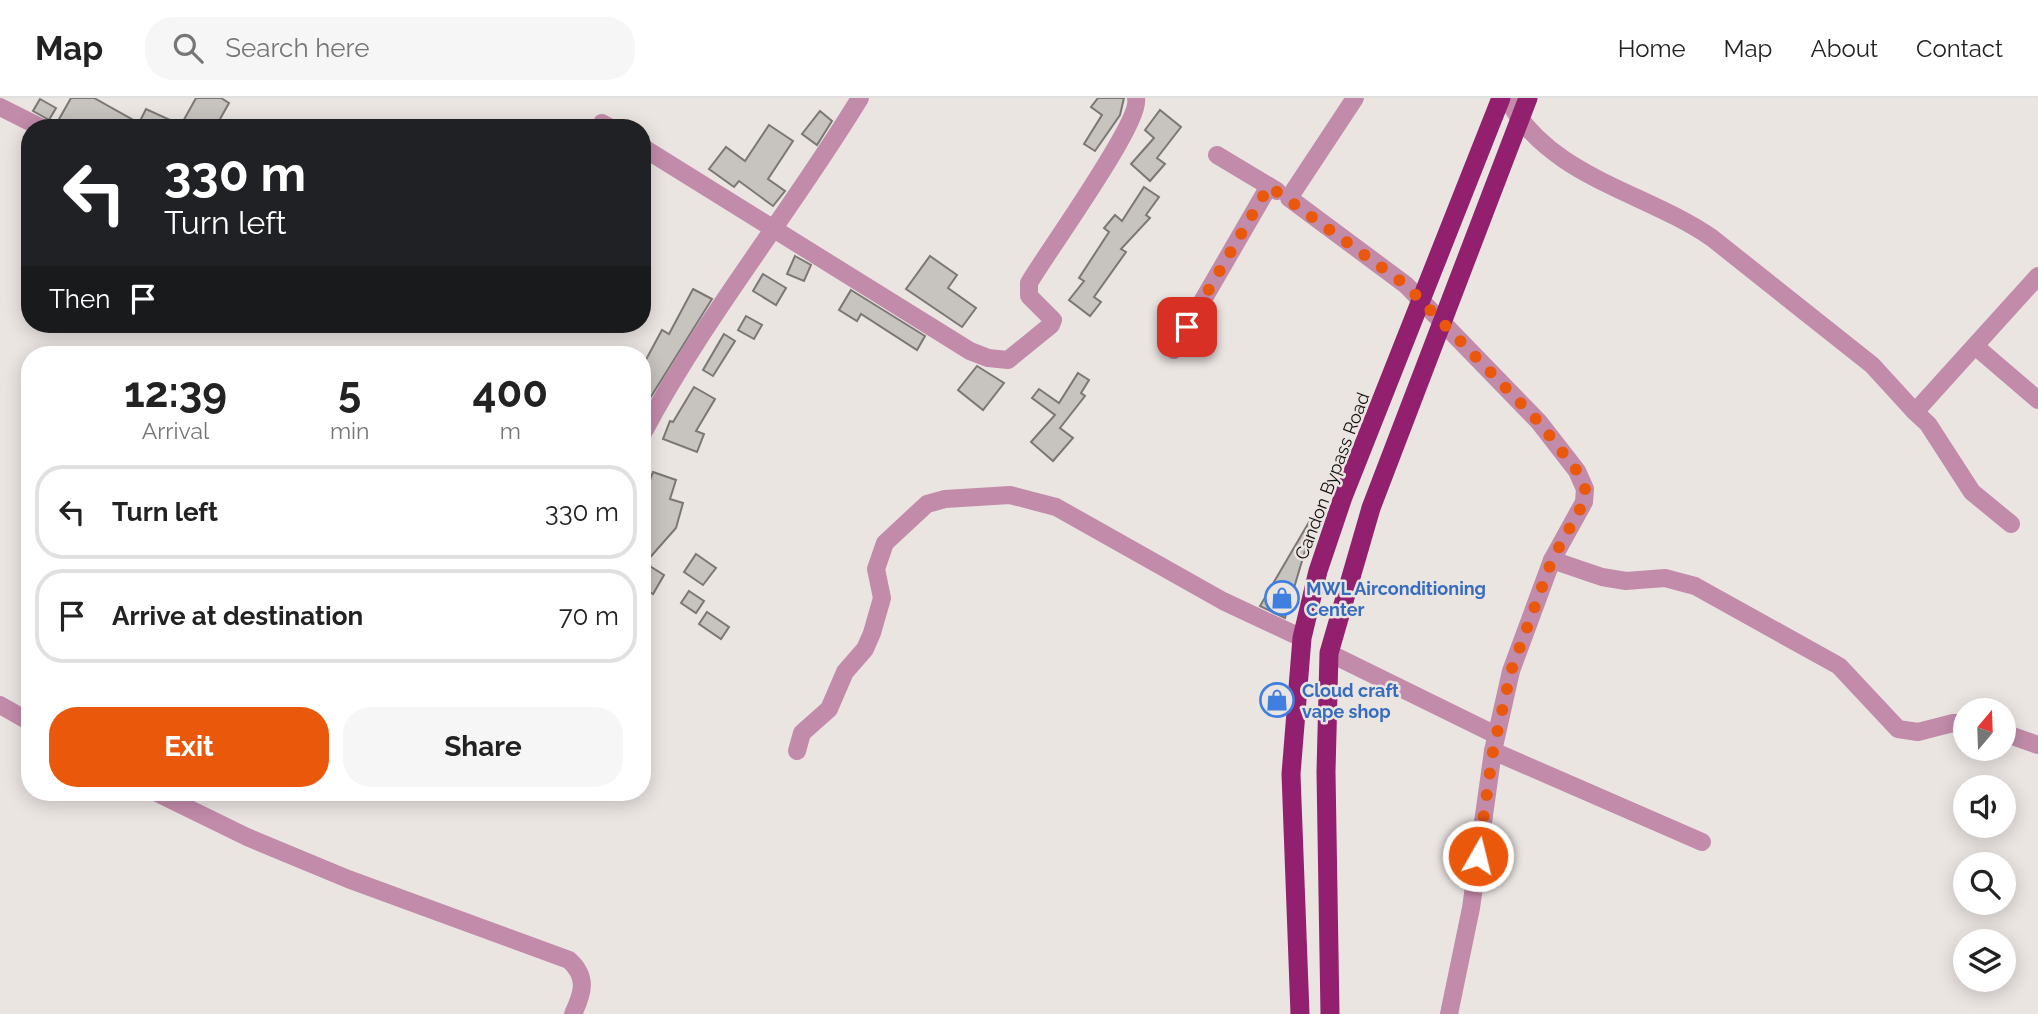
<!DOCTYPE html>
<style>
:root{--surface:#fff;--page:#f6f6f6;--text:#222;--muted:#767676;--line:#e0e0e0;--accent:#ea580c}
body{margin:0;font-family:Raleway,sans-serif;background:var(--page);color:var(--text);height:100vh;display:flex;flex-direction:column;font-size:26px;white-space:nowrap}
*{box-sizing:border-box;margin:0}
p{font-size:23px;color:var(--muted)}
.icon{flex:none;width:38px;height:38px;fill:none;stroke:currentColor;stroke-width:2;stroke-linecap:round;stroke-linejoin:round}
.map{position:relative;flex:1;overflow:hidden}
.sheet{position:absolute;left:21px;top:248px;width:630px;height:455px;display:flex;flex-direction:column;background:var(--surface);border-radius:28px;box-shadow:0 4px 18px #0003}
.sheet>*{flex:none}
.top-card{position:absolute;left:21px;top:21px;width:630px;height:214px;border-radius:28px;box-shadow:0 4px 18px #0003;background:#202124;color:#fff;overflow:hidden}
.needle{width:46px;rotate:19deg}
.controls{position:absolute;left:1953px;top:600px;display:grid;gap:14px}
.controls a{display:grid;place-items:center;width:63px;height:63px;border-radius:50%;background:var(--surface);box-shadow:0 4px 18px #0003;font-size:35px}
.pin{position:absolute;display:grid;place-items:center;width:60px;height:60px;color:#fff;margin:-30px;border-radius:14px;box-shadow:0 4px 10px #0006}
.me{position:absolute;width:77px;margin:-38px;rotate:8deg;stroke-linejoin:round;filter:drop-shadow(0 0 5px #0008)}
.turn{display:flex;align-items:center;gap:24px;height:147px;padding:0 28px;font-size:32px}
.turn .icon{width:91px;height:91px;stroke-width:2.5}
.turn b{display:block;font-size:49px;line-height:60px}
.then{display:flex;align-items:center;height:66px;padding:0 28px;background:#0003;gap:14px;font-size:26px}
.eta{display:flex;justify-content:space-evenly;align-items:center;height:119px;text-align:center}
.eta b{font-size:42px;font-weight:700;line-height:49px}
.primary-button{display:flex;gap:14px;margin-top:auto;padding:14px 28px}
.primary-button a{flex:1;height:80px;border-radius:28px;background:var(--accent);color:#fff;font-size:28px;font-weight:700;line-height:80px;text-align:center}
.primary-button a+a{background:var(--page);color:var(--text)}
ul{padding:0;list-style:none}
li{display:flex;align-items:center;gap:21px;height:94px;margin:0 14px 10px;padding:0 14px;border:4px solid var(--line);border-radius:28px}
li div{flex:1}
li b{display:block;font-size:26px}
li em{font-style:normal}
header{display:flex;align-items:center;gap:42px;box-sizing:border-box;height:98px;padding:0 35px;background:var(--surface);border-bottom:2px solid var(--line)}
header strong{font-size:33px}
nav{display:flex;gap:38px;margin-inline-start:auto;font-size:24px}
.search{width:490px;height:63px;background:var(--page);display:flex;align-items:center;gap:18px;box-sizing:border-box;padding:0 24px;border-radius:28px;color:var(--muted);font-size:26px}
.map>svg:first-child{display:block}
.building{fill:#c7c3bf;stroke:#7b7774;stroke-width:2}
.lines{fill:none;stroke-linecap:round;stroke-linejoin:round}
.minor{stroke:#c28baa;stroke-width:18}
.trunk{stroke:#92206e;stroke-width:19}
.route{stroke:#ea580c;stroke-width:12;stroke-dasharray:0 21.6}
.labels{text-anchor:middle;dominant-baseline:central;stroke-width:5;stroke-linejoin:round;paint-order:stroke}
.street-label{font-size:18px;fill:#12100f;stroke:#ebe5e2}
.shop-label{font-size:18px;font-weight:bold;fill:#366cbe;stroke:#ebe5e2;text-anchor:start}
</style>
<header>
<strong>Map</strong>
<div class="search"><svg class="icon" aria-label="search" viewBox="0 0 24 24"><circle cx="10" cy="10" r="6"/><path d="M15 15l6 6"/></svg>Search here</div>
<nav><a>Home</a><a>Map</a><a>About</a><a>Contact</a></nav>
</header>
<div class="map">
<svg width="2038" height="916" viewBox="0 0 2038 916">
<rect width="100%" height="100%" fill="#ebe5e2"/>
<!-- building -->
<g class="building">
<path d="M71,0H94L139,25L146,11L181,27L196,0H221L229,5L215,30H69L58,23Z"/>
<path d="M1098,0H1124L1120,17L1095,53L1084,46L1102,17L1091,9Z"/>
<path d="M40,1L56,10L49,22L33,13Z"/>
<path d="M1160,12L1181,29L1157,60L1165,66L1150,83L1131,66L1154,40L1145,32Z"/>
<path d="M820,13L832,23L817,47L802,36Z"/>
<path d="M769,27L793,43L768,81L785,93L773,108L739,83L734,89L709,71L726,49L745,63Z"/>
<path d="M1144,89L1159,99L1146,117L1150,120L1121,151L1126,154L1094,199L1101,204L1090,218L1069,202L1084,183L1079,180L1109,134L1104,130L1115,117L1122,123Z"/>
<path d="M795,158L811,167L804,183L787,176Z"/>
<path d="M930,158L957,177L948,190L976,210L962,229L906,191Z"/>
<path d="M763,176L786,190L776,207L753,193Z"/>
<path d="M693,191L712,201L642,313V269L662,232L669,236Z"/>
<path d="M851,192L925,238L917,252L861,216L857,223L839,212Z"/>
<path d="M746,218L762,227L754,241L738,232Z"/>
<path d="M724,236L735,243L713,278L703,272Z"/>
<path d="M977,268L1004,285L983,312L958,292Z"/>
<path d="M1078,275L1089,282L1081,295L1085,298L1060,330L1073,340L1053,363L1031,344L1055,317L1032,300L1039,291L1059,305Z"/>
<path d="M694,289L715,301L696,333L704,336L697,354L663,341L670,323L673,324Z"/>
<path d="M653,374L676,382L670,401L683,405L676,430L645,465L664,477L653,496L642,489V404Z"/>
<path d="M1309,424L1313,426L1285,520L1260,508Z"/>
<path d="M696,456L716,470L703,487L684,474Z"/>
<path d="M689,493L704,503L696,515L681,505Z"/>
<path d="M707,514L729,529L721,541L699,526Z"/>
</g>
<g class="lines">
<!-- minor -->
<g class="minor">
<path d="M1355,0L1289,100L1406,187L1539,324L1577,373L1585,391L1584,404L1552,462L1511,573L1493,653L1471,810L1449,916"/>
<path d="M1507,0C1548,79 1644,93 1712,140L1872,267L1915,314L2038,178"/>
<path d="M0,9L42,30"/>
<path d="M602,25L611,30"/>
<path d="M642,49L970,253L988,260L1008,262L1051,227L1053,222L1029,198V185C1046,155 1142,24 1136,0"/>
<path d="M1217,57L1277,93"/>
<path d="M1975,248L2038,302"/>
<path d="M1174,252L1269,88"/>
<path d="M1915,314L1928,326L1972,394L2011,426"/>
<path d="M642,337C705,218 790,115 860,0"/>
<path d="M1552,462L1602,479L1626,483L1665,480L1695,488L1839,568L1898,631L1918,634L1953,625H1965"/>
<path d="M1329,555L1496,637"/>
<path d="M0,607L30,624"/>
<path d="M2004,635L2038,647"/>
<path d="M797,653L802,635L829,611L845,574L865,551L872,535L882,500L876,471L885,445L927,406L945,401L1010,397L1056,409L1223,503L1302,540"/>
<path d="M1493,653L1702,744"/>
<path d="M157,695L247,739L348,781L569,862C588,879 583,895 573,916"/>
</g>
<!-- trunk -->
<g class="trunk">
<path d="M1300,916L1291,676L1302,540L1318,473L1343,399L1501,0"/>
<path d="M1330,916L1326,674L1329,555L1371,410L1528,0"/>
</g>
</g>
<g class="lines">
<!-- route -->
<path class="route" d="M1187,229L1269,88L1406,187L1539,324L1577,373L1585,391L1584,404L1552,462L1511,573L1493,653L1478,758"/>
</g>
<!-- icons -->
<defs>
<g id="shop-ring" transform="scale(1.75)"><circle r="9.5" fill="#ebe5e2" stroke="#3f7fe0" stroke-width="1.5"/><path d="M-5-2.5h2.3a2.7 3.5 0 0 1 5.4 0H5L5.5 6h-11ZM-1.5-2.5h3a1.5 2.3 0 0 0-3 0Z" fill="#3f7fe0"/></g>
</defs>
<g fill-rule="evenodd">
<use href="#shop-ring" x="1282" y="500"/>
<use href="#shop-ring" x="1277" y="602"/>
</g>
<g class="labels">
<!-- street labels -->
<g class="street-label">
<text transform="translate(1332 378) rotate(-69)">Candon Bypass Road</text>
</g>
<!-- shop labels -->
<g class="shop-label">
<text x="1306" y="490">MWL Airconditioning<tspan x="1306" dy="21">Center</tspan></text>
<text x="1302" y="592">Cloud craft<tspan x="1302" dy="21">vape shop</tspan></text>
</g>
</g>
</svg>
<div class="controls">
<a><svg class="needle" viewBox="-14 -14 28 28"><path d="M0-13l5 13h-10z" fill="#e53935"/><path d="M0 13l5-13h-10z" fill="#767676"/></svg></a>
<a><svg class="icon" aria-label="sound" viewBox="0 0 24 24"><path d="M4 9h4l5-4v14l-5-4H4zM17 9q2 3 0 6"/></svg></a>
<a><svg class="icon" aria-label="search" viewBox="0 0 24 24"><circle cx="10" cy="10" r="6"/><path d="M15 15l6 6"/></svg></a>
<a><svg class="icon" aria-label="layers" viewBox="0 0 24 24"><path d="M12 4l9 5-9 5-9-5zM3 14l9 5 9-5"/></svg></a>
</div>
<div class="pin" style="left:1187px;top:229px;background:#d93025"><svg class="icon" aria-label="arrive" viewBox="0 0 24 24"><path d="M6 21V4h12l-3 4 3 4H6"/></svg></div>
<svg class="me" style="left:1478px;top:758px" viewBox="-20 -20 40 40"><circle r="17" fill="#ea580c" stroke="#fff" stroke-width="3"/><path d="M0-11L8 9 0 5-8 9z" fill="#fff"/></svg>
<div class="top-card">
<div class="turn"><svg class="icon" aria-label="left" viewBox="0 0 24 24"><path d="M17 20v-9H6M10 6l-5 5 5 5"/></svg><div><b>330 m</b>Turn left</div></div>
<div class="then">Then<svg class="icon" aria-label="arrive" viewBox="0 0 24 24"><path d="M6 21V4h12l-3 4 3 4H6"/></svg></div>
</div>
<section class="sheet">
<div class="eta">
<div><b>12:39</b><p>Arrival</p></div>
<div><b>5</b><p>min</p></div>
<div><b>400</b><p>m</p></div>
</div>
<ul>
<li><svg class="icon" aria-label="left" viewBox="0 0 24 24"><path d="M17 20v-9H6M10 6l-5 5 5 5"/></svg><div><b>Turn left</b></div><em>330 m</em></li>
<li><svg class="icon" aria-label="arrive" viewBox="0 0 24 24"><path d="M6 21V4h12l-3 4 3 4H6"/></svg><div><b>Arrive at destination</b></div><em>70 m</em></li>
</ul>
<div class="primary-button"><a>Exit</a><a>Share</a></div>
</section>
</div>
